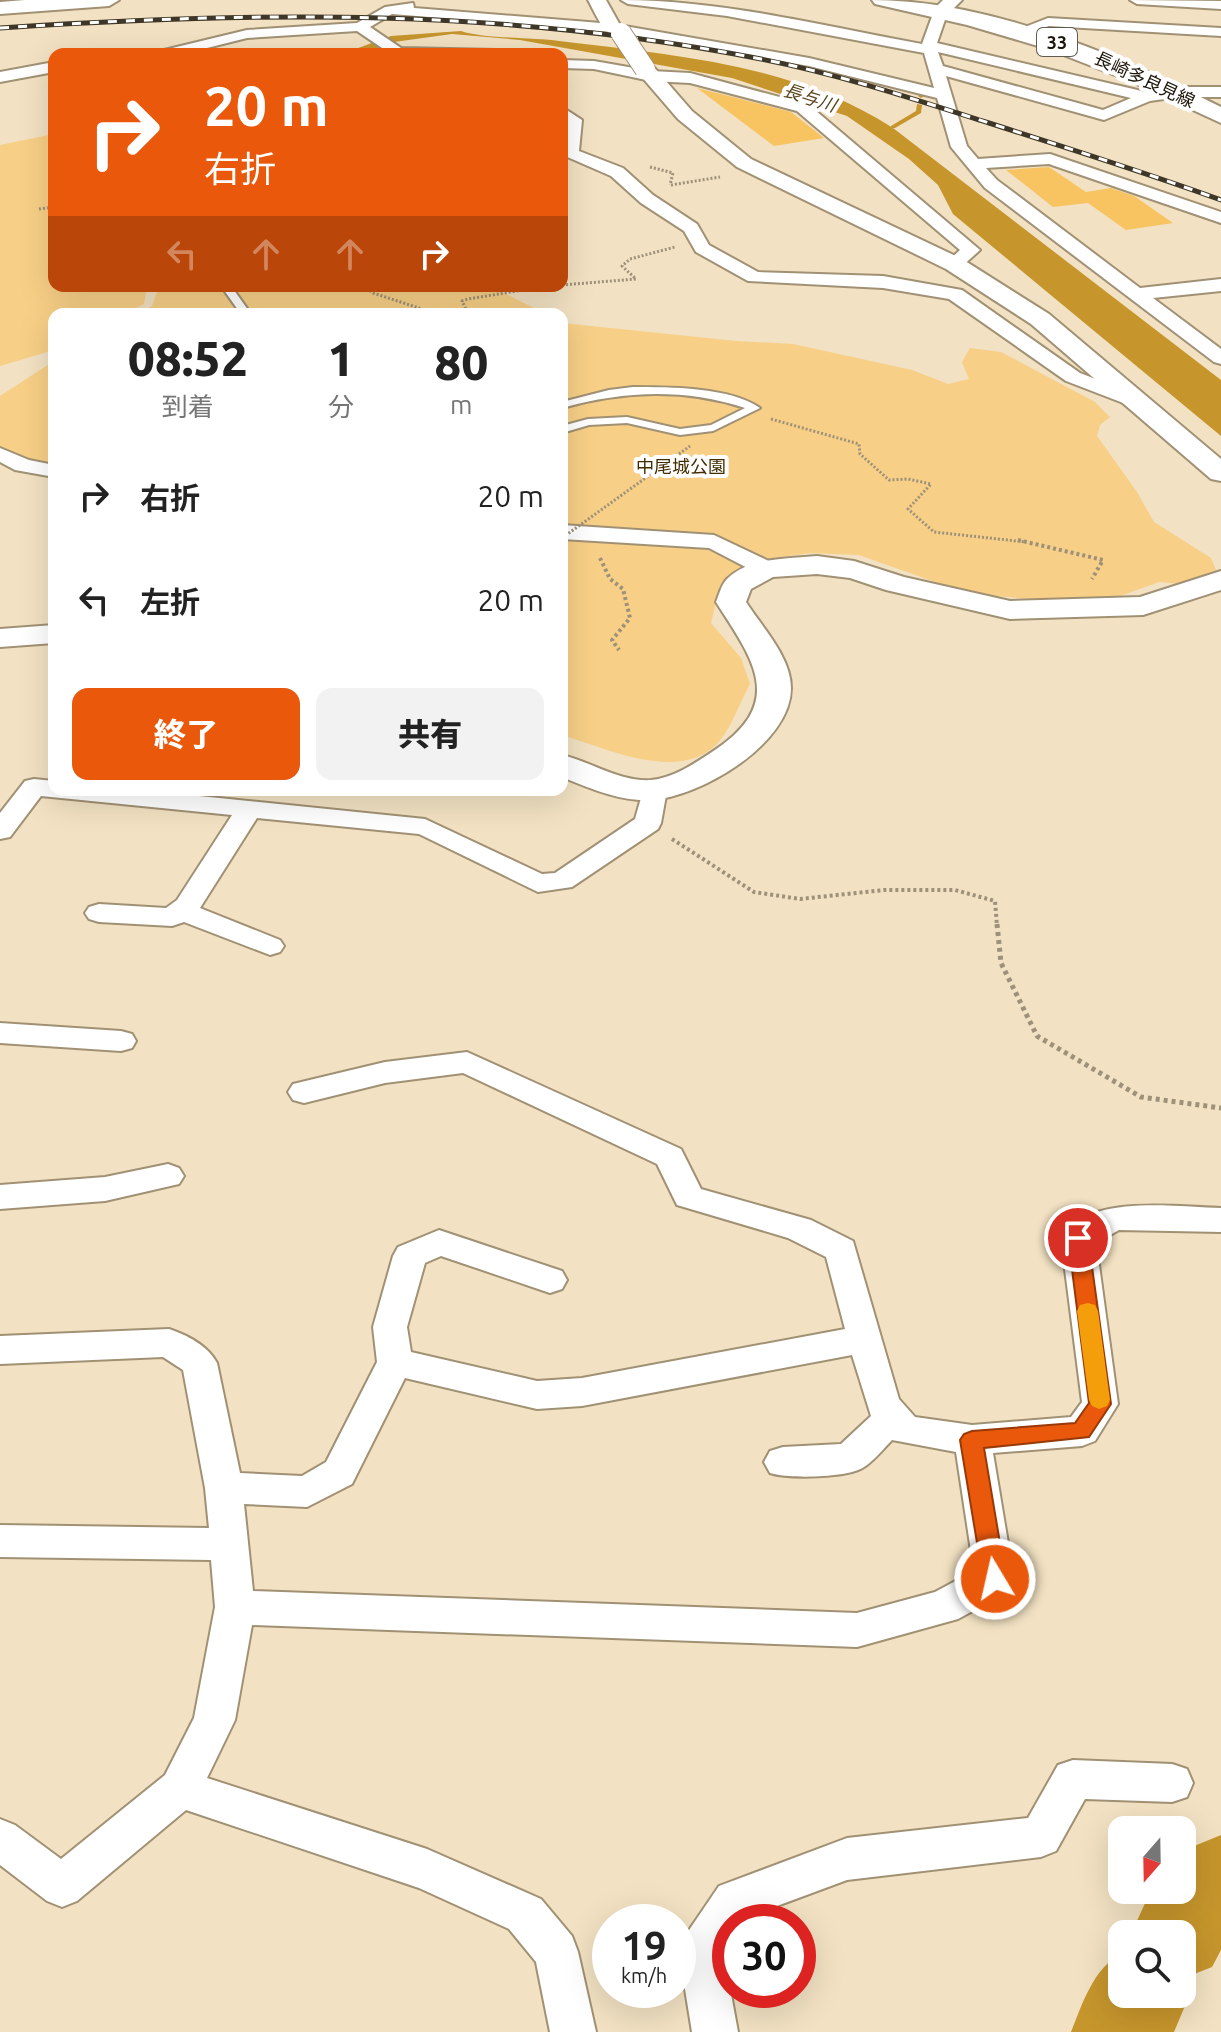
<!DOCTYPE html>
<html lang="ja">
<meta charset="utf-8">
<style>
:root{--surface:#fff;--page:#f2f2f2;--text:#222;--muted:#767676;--accent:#ea580c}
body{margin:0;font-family:Ubuntu,"Noto Sans JP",sans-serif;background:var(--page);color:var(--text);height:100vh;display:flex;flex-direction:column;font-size:30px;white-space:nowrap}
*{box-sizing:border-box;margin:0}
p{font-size:26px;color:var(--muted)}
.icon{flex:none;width:44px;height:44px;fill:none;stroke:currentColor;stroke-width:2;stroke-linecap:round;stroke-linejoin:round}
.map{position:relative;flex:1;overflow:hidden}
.details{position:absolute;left:48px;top:308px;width:520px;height:488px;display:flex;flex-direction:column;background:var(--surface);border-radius:16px;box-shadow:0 8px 32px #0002}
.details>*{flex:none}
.hud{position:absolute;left:48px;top:48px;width:520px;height:244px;border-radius:16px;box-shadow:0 8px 32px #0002;background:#ea580c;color:#fff;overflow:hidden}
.needle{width:52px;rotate:200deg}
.fabs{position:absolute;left:1108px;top:1816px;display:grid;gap:16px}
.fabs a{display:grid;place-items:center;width:88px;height:88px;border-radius:16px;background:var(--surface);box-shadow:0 8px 32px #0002;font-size:40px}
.speed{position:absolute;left:592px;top:1904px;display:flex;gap:16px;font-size:40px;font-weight:700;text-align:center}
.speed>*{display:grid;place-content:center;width:104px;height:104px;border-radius:50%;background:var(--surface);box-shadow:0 8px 32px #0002;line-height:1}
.speed small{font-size:20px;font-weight:400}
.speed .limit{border:12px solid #d22;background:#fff;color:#111}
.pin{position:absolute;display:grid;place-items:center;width:68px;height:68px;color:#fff;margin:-34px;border:4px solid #fff;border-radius:50%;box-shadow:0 2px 8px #0007}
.me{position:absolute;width:88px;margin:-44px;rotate:351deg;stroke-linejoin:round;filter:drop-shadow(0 0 6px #0008)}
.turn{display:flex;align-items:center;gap:28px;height:168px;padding:0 24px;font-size:36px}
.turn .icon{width:104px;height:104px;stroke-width:2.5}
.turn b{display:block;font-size:56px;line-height:68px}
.lanes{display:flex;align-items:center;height:76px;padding:0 24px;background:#0003;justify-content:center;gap:40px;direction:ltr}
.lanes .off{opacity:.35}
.eta{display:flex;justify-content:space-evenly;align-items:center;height:136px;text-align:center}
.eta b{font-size:48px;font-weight:800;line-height:56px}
.primary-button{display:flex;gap:16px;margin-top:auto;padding:16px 24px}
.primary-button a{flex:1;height:92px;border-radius:16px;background:var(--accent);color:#fff;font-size:32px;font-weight:800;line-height:92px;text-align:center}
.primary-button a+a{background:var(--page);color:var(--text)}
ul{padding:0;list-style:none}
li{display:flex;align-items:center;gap:24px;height:104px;padding:0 24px}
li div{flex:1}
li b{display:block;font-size:30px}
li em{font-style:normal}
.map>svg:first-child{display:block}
.green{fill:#f7cf86}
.water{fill:#c6952c}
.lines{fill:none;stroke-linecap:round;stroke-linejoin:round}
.stream{fill:#c6952c;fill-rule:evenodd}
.river{fill:#c6952c;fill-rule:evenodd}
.building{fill:#f7c461}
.service-casing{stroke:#a19174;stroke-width:4}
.minor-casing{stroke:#a19174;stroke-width:4}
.tertiary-casing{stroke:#a19174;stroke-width:4}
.primary-casing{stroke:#a19174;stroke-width:4}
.path-far2{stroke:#9e917a;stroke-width:3;stroke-dasharray:2 2;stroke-linecap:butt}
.path-far1{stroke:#9e917a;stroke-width:4;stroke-dasharray:3 3;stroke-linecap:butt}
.path{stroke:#9e917a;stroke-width:5;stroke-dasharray:4 4;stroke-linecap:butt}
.service{fill:#fff;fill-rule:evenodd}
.minor{fill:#fff;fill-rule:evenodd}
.tertiary{fill:#fff;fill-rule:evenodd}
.primary{fill:#fff;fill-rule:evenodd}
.rail-casing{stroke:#3e3728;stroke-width:5}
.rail{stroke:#fff;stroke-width:3;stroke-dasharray:9;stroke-linecap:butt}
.tertiary-bridge-casing{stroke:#a19174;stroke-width:22;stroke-linecap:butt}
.path-bridge{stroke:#9e917a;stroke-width:3;stroke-dasharray:2 2;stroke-linecap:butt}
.tertiary-bridge{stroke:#fff;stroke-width:20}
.route{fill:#ea580c;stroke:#983908;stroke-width:2}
.slow{fill:#f59e0b}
.labels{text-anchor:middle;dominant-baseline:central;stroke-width:8;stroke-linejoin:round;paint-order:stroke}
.shield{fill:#fff;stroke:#605c54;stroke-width:2}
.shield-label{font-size:18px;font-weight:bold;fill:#1c160b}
.far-street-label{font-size:18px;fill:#1c160b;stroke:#fff}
.far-water-label{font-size:18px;font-style:italic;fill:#5a451c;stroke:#fff}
.far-park-label{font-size:18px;fill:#422e01;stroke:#fff}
</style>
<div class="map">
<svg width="1221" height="2032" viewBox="0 0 1221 2032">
<rect width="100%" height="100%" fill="#f2e1c2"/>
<!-- green -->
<g class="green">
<path d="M54,134V189L50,192L54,195V286H147L144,304L124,314H54V350L0,366V145Z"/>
<path d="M159,286H490L546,314H138L152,306Z"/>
<path d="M562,323L736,341L793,344L912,370L948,384L969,379L962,362L970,348L1001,352L1095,402L1110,417L1100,425L1097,436L1137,492L1154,522L1211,558L1216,570L1181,584L1159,582L1098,604L969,594L859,555L811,553L766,559L738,572L718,593L711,623L741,658L750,684C740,702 731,729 717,744C678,783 606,748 562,735Z"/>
<path d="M54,361V463L0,460V396Z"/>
</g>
<!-- water -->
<path class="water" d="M461,31C483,39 533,37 559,41C673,55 794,64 893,128L1221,380V436L953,214L938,185L909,159L847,116L732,78L520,40L452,34L394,42C381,56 361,54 342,54L391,36Z"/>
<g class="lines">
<!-- stream -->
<g class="stream">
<path d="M921,93L924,96L921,98L918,96Z"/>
<path d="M917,104L922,105L921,113L895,128H891V126L916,111Z"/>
</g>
<!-- river -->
<path class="river" d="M1221,1835V1950L1212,1967L1184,1978L1190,1994L1174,2032H1071C1082,2005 1094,1966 1122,1954V1994H1182V1934H1131L1151,1890H1182V1851Z"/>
</g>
<!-- building -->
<g class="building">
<path d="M697,88L791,112L824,138L774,146Z"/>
<path d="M1049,167L1086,192L1111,188L1134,196L1173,223L1126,230L1088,203L1053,207L1006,170Z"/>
</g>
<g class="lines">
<!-- service casing -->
<g class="service-casing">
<g id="service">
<path d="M221,286H231L251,314H241Z"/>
<path d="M633,387C670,387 730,387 760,408L713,431L680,435L627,423L589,425L562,433V426L588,419L627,417L680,429L711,425L745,408C683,388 624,391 562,408V402L609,390Z"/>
</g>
</g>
<!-- minor casing -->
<g class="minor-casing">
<g id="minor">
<path d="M621,0C722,0 823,26 922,44L934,11L941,7L948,11L937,43L1146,92L1177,87H1221V97H1177L1150,101L1104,120L946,76L967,146L978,159L1050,154L1221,212V223L1049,164L986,168L997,180L1140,288L1221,279V291L1153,298L1221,349V364L1214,362L985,188L951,147L937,98L809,66L613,32L392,14L370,27L401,48L497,50L504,54H391L357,31L247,38L183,54H158L160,51L247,30L357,23L385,7L413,3L414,8L613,24L809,58L934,88L924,53L727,16L628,4ZM938,52L1131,98L1103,110L943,66Z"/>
<path d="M1130,0L1221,1V9L1137,4Z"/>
<path d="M1048,18L1221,28V36L1049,26L1022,35L1015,31Z"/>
<path d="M562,60L594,61L651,71L690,73L809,105L980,250L960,268H948L945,264L960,250L797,111L690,83L651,81L594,69L562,68Z"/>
<path d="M54,62V72L0,82V72Z"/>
<path d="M562,107L582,120L579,151L623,168L653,195L697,224L709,245L758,272L883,276L962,290L1080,373L1145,398L1148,402L1145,406H1131L1066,381L949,299L883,288L748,281L696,252L684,231L641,203L611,176L565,156L563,153L566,122L562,119Z"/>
<path d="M0,448L29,460L54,465V477L15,470L0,462Z"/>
<path d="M562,525L714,535L775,564L778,569L775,574H759L709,548L562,539Z"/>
<path d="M34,779L54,781V790H140L425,819L542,874L555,873L635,819L645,784H663L667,790L661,823L658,829L572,887L538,892L419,834L257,818L200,908L280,940L284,946L280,952L270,955L184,922L172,926L99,922L89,919L85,913L89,907L99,904L166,908L177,900L232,815L41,796L10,837L0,839V813L25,781Z"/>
<path d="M0,1023L121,1031L132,1034L136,1041L132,1048L121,1051L0,1043Z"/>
<path d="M467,1052L681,1149L701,1189L811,1220L853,1241L899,1399L915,1417L972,1425L1071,1417L1082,1402L1061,1238C1087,1193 1177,1207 1221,1208V1232L1119,1230L1096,1243L1118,1404L1095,1441L1082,1446L993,1453L1014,1579L1009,1591L958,1619L857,1647L252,1625L235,1720L207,1778L427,1849L541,1899L572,1936L578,1952L596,2032H550L536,1962L509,1929L419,1888L186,1810L77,1901L62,1907L47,1901L0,1865V1819L15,1825L61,1859L165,1775L194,1718L215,1607L211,1560L0,1557V1525L209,1528L205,1488L183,1370L163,1357L0,1364V1336L169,1329C187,1335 208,1346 217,1363L240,1473L302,1476L326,1462L377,1362L373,1327L393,1256L398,1247L439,1230L562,1271L567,1280L562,1289L550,1293L441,1256L425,1263L407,1327L411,1352L537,1381L582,1378L845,1329L826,1257L788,1238L677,1205L657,1164L463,1073L385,1083L304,1103L293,1100L288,1092L293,1084L385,1062ZM852,1355L871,1416L841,1444L783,1447L770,1451L764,1462L770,1473C788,1479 849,1478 864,1467C875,1460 883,1449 892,1440L956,1452L974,1571L935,1592L857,1613L253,1591L244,1504L307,1507L352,1484L405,1378L537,1409L582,1406Z"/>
<path d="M168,1164L179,1168L184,1176L179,1184L105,1201L0,1209V1185L105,1177Z"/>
<path d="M1073,1760L1172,1764L1187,1769L1193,1783L1187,1797L1172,1802L1085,1799L1056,1851L1041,1857L847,1880L750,1916L747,1922H730V1947L724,1956L738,2032H692L679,1952L685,1936L719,1886L847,1838L1028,1818L1058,1765Z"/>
</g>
</g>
<!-- tertiary casing -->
<g class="tertiary-casing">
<g id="tertiary">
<path d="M588,0H606L620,25L630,33L627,37C605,41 597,16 588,0Z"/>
<path d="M943,0H962L947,15H935L932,11Z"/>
<path d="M645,63L652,65L692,111L751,159L962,259L1049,314L1221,459V481L1211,479L1031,324L946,269L737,167L678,119L635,69Z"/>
<path d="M817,556L854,561L904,577L1010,601L1140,597L1221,571V590L1143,615L1010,619L886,590L850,578L817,574L773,577L751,589L746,602C762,627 791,657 791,688C791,744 700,797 651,800C621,802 589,788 562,777V755C592,762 619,782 651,780C673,778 694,764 712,752C787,703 754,661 716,602C719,595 721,585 727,579C749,557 788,559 817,556Z"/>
<path d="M54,625V643L0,647V629Z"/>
</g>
</g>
<!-- primary casing -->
<g class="primary-casing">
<g id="primary">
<path d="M25,0H119L109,6L0,14V2Z"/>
<path d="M872,0C989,0 1118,55 1221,107V123L1130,81L1048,49L967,25L875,4Z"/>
</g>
</g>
<!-- path-far2 -->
<g class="path-far2">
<path d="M650,167L673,173L670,185"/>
<path d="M671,185L720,177"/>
<path d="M39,209L54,207"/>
<path d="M562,285L636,279L622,266L630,259L675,247"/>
<path d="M363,286L373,293L419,308L421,314"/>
<path d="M443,314L466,309L462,301L468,299L548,286"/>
<path d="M771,419L859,444L860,454L889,480L908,479L931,484L908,509L934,532L1026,542"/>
</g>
<!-- path-far1 -->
<g class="path-far1">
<path d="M1018,540L1103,560L1092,579"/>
<path d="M600,558L610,579L623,589L630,618L612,640L619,650"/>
<path d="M672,839L754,892L800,899L884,890H955L995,901L997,926"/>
</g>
<!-- path -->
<path class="path" d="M997,924L1001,963L1037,1036L1141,1097L1221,1108"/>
<!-- service -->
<use href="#service" class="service"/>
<!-- minor -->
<use href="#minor" class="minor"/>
<!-- tertiary -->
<use href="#tertiary" class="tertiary"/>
<!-- primary -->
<use href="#primary" class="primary"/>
<!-- rail casing -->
<g class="rail-casing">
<path id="rail" d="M0,28C259,11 504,8 761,59C838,74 914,99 989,123C1067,148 1144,172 1221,200"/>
</g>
<!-- rail -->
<use href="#rail" class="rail"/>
<!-- tertiary-bridge casing -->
<g class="tertiary-bridge-casing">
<path id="tertiary-bridge" d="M621,33L645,69"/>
</g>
<!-- path-bridge -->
<path class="path-bridge" d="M562,538L690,446"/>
<!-- tertiary-bridge -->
<use href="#tertiary-bridge" class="tertiary-bridge"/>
</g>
<!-- route -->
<path class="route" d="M1078,1231L1085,1233L1088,1238L1111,1404L1089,1437L984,1448L1006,1579L1003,1586L995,1589L986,1586L983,1579L960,1440L964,1434L972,1431L1075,1423L1089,1403L1068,1238L1071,1233Z"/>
<!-- slow -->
<path class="slow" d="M1088,1303L1095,1305L1098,1311L1110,1400L1107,1406L1099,1409L1092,1406L1089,1400L1077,1311L1080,1305Z"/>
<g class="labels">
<!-- shield labels -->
<rect class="shield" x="1037" y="28" width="40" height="28" rx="6"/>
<g class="shield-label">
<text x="1057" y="42">33</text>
</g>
<!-- far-street labels -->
<g class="far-street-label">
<text transform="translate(1145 79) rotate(25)">長崎多良見線</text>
</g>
<!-- far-water labels -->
<g class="far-water-label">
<text transform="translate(810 97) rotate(18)">長与川</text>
</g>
<!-- far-park labels -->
<g class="far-park-label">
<text x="681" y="466">中尾城公園</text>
</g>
</g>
</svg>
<div class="fabs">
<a><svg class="needle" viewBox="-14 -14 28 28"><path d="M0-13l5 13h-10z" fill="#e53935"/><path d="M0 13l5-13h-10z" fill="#767676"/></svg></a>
<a><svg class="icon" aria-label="search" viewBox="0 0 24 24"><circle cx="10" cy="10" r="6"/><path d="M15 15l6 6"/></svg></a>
</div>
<div class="speed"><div>19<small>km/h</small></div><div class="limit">30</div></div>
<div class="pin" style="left:1078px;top:1238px;background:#d93025"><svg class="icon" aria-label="arrive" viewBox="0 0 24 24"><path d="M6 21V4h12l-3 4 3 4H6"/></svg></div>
<svg class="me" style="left:995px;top:1579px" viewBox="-20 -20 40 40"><circle r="17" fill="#ea580c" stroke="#fff" stroke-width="3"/><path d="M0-11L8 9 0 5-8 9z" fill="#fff"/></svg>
<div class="hud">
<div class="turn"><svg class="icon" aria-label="right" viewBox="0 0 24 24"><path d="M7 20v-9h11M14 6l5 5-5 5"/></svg><div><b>20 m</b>右折</div></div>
<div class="lanes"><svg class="icon off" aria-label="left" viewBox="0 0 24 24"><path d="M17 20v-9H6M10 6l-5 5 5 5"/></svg><svg class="icon off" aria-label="ahead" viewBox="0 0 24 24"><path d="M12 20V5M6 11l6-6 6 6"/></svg><svg class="icon off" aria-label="ahead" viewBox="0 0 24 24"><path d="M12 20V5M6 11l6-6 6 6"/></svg><svg class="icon" aria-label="right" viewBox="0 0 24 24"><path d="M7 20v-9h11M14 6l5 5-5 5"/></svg></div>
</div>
<section class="details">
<div class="eta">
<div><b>08:52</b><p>到着</p></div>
<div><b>1</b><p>分</p></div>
<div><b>80</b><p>m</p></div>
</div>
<ul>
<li><svg class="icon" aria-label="right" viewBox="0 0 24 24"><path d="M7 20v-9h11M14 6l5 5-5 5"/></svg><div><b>右折</b></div><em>20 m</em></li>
<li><svg class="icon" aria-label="left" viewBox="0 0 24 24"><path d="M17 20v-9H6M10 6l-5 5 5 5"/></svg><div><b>左折</b></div><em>20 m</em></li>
</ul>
<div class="primary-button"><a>終了</a><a>共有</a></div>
</section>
</div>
